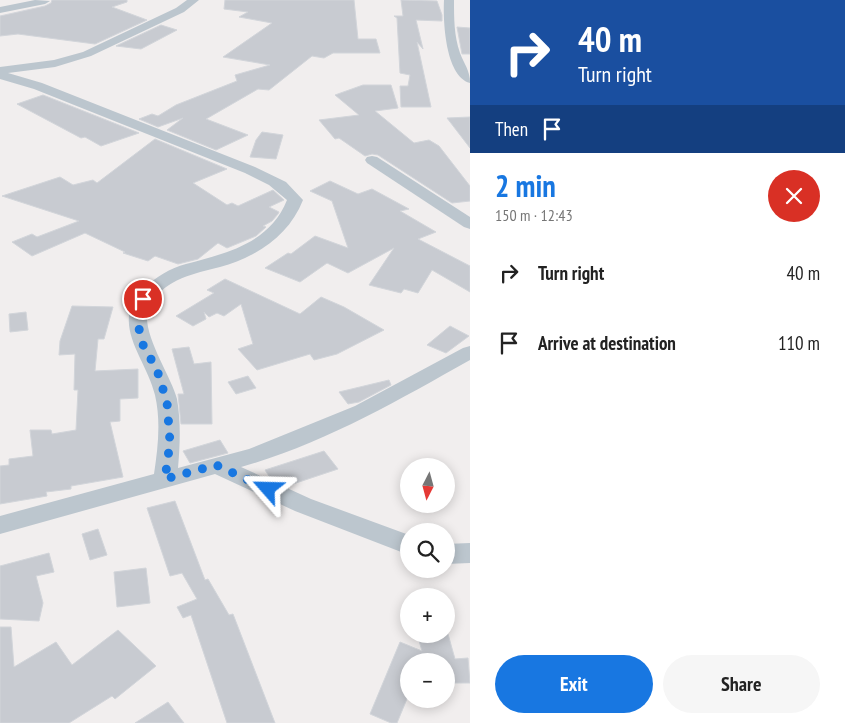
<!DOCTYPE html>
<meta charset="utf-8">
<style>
:root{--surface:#fff;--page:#f6f6f6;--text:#222;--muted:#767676;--accent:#1877e1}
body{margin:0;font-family:"PT Sans Narrow",sans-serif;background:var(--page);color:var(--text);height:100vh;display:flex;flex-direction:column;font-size:19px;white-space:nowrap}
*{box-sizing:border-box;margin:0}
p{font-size:16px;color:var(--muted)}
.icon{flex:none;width:28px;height:28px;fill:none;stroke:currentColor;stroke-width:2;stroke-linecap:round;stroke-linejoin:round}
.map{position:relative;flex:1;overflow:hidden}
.panel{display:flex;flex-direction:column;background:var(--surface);width:375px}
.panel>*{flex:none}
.top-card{background:#1a4fa0;color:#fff;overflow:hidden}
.needle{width:32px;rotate:186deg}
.tools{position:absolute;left:400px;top:458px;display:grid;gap:10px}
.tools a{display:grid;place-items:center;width:55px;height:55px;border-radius:50%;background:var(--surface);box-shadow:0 2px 12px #0003;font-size:25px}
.pin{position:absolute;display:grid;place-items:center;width:42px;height:42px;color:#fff;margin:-21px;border:2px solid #fff;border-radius:50%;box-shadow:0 1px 5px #0007}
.me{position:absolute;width:55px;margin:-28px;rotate:295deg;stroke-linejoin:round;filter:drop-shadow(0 0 4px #0008)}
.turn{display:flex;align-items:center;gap:18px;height:105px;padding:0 25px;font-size:22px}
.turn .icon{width:65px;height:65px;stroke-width:2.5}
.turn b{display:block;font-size:35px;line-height:42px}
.then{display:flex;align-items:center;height:48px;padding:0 25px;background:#0003;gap:10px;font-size:19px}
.round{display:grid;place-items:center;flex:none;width:52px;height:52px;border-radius:26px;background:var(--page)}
.head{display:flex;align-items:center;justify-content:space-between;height:85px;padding:0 25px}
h1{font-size:30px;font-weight:800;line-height:38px;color:var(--accent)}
.primary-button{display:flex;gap:10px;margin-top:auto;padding:10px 25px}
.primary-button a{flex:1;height:58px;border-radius:30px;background:var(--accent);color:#fff;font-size:20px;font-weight:800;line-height:58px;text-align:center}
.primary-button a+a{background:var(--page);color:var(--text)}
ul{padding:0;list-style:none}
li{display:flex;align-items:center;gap:15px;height:70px;padding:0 25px}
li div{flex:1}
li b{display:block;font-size:19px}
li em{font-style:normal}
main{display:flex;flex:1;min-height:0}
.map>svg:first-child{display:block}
.building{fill:#c8cbd1;stroke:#d2d5da}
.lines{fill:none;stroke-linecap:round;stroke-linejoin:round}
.street{fill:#bcc6ce;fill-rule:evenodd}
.route{stroke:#1877e1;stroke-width:9;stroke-dasharray:0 16.2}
</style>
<main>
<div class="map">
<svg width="470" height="723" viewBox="0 0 470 723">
<rect width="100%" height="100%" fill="#f1eeee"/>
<!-- building -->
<g class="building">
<path d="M52,0H127V2L112,7L147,20L95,44L18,34L0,36V16L45,6L51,3Z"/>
<path d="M225,0H354L358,39H376L380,53H333L324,58L312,56L269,90L258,89L206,119L248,135L216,150L167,130L183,118L158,127L139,119L152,114L158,116L176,105L237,81L235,75L270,65L223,57L272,23L239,17L248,12L224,9Z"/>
<path d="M401,0L437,1L442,15V21L416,20L423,49L417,42L431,107H401L400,86H408L410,75L400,73L397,18L394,16H403Z"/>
<path d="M161,25L177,30L141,49L116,46Z"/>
<path d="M457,27L470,28V54H462Z"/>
<path d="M363,85H391L398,108L375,111L414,143L429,140L439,146L470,186V201L452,203L378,155L372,154L365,156L339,138L335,139L319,120L359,115L335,95Z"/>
<path d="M43,95L139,133L101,146L85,137L81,138L17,104Z"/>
<path d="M470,117V148L447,118Z"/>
<path d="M262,132L283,135L276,159L250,157L256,140Z"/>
<path d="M155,139L227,169L193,183L227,205L232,203L238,206L273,190L284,200L269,207L279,212L278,214L272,221L263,226L266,227L256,236L227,248L218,243L198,259L178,264L155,256L148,261L123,253L125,252L85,233L32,256L12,242L32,234L37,237L79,221L2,196L60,177L73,185L93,180L97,183Z"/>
<path d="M330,181L358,194L372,189L409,209L400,211L436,232L418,239L470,266V292L432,270L418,293L404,289L401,293L369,285L394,248L348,273L327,263L300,282L265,268L288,253L291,254L315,236L348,248L332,201L310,191Z"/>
<path d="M225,279L300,314L321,297L344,307L384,330L337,354L314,360L310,354L257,370L238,349L253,344L241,304L224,316L217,313L209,317L204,312L206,319L193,326L176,316L214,293L207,290Z"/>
<path d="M72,306L113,307L104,339H98L95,371L138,369V398L120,399V421L110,422L123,477L71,486V489L46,492L47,496L0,504V466L9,465V459L33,456L30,430H51L52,434L76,430L78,390H74L75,354L59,355L60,341Z"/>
<path d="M26,312L28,330L10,332L9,314Z"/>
<path d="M450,326L469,336L446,353L427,345Z"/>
<path d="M189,347L194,364L211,362L212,424H181L178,394H184L172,349Z"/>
<path d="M248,376L256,388L236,394L228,382Z"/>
<path d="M389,380L391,385L359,402L348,404L339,392Z"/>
<path d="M220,440L228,453L190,463L183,451Z"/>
<path d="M324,451L338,469L287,486L271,479L265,470Z"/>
<path d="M175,501L205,580L208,579L229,615L233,614L275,723H227L191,615L183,618L177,607L197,599L182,573L170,576L147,508Z"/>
<path d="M98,529L107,555L90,560L82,534Z"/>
<path d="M49,553L54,572L36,576L43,603L39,621L0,619V566Z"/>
<path d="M146,568L150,603L117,607L114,572Z"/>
<path d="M0,627H11L14,667L56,642L72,665L118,630L156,666L115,699L112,696L69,723H0Z"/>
<path d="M417,634H448L455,659L468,658L470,683H446V661H409V694L397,723H391L370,714L400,642L422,651Z"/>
<path d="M168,702L184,723H135Z"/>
</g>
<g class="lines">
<!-- street -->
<g class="street">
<path d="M35,0L50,1L45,4L0,13V7Z"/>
<path d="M187,0H199L184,12L91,56L55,67L8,73L42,83L255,167L286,182L303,200C289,236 256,257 220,267C193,274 168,278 151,303C135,325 171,374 177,399C181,422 180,445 178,468L249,449L355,406L463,348L470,346V360C397,401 323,444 241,467L311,499L409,535V555L295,511L215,474L0,534V516L154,474C158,448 161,421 155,395C146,357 108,323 144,288C156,277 170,268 186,264C227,253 270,243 287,200L269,185L245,173L34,89L0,79V67L54,60L83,52L176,8Z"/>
<path d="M444,0H454C454,18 454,36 460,53C464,64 470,70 470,83C445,76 443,20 444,0Z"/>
<path d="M372,156L377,157L470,217V229L464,227L367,163L365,160L367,157Z"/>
<path d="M470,543V563L446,564V544Z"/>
</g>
</g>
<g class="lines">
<!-- route -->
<path class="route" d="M143,299L136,314L142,343L157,370L167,402L170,442L165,479L216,465L268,489"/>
</g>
</svg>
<div class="tools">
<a><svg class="needle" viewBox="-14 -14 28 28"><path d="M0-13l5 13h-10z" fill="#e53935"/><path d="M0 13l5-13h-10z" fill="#767676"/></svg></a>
<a><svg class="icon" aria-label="search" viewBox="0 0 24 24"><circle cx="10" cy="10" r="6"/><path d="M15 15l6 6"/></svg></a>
<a>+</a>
<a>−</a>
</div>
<div class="pin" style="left:143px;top:299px;background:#d93025"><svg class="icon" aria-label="arrive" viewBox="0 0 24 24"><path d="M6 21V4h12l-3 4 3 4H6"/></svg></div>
<svg class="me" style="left:268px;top:489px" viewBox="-20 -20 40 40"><path d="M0-17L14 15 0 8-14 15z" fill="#1877e1" stroke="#fff" stroke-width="4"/></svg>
</div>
<section class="panel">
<div class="top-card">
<div class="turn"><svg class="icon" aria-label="right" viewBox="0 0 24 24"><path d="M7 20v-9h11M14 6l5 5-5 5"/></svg><div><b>40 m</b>Turn right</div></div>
<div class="then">Then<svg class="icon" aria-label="arrive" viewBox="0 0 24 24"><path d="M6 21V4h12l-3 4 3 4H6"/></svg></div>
</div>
<div class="head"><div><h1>2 min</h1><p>150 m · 12:43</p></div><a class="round" style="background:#d93025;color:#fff"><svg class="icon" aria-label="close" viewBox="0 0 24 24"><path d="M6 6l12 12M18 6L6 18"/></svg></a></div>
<ul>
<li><svg class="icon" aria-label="right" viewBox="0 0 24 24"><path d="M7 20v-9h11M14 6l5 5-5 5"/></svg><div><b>Turn right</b></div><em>40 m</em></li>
<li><svg class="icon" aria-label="arrive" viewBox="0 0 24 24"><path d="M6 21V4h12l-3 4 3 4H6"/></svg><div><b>Arrive at destination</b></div><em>110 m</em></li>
</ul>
<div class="primary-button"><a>Exit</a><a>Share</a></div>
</section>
</main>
